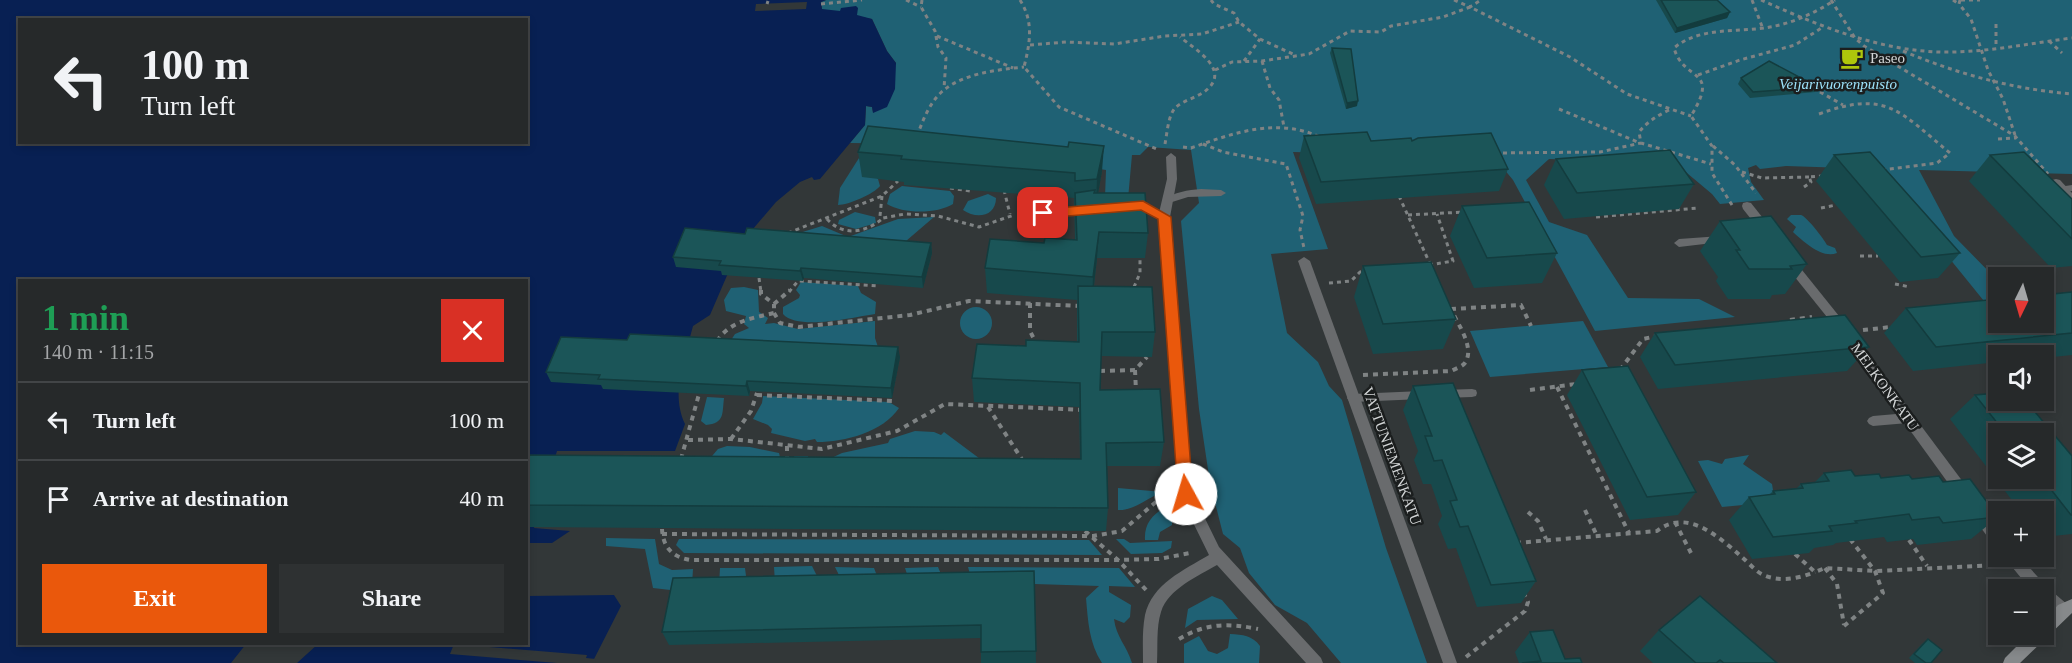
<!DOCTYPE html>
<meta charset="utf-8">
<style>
:root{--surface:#26292a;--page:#2e3132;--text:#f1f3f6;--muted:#a4a6a8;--line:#424547;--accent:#ea580c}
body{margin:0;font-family:Georgia,serif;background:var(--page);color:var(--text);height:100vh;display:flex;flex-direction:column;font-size:22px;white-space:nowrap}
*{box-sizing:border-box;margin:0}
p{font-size:20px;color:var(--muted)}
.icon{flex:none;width:33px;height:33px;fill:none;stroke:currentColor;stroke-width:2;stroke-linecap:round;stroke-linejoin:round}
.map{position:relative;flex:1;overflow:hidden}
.panel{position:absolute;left:18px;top:279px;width:510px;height:366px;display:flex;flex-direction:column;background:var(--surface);border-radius:0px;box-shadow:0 3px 9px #0003,0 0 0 2px var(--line)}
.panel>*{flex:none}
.top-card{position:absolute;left:18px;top:18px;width:510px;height:126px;border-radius:0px;box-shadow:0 3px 9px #0003,0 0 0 2px var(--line);background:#26292a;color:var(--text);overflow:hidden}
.needle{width:39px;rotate:185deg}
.buttons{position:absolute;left:1988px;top:267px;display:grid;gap:12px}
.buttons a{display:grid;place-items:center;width:66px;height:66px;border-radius:0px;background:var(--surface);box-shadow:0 3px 9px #0003,0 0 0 2px var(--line);font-size:30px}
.pin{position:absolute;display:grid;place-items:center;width:51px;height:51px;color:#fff;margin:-26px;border-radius:12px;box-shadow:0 3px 9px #0006}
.me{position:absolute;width:66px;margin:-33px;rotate:354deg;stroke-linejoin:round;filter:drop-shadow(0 0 4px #0008)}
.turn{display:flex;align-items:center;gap:21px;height:126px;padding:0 24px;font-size:27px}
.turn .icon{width:78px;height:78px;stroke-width:2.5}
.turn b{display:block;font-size:42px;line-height:51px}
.round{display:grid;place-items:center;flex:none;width:63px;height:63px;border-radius:0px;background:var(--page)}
.summary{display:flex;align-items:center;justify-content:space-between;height:102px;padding:0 24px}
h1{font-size:36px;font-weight:800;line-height:45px;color:#1e9e55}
.button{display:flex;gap:12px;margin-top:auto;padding:12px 24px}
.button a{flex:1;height:69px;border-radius:0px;background:var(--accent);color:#fff;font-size:24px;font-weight:800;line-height:69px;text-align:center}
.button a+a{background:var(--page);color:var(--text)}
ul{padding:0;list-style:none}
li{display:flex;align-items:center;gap:18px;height:78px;padding:0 24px;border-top:2px solid var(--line)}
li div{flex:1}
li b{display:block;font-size:22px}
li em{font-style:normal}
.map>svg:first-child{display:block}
.green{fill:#1f6174}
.water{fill:#082053;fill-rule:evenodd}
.pier{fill:#323738}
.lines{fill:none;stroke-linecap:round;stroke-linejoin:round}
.path-far1{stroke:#7f8384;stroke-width:3;stroke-dasharray:4 4;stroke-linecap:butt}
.path{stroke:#7f8384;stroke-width:4;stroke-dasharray:5 5;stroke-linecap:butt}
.lane{fill:#696b6d;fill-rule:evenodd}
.street{fill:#696b6d;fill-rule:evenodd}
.secondary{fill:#86898b;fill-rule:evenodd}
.wall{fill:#17494c;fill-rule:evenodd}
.shaded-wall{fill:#133c3e}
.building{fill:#1b5558;stroke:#133c3e;stroke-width:1.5}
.route{fill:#ea580c;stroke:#983908;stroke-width:1.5}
.labels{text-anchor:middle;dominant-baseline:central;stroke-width:5;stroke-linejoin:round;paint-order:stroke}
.poi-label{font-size:15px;fill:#d3d6d7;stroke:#1b1e1e;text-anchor:start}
.park-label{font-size:15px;font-style:italic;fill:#9ce2fa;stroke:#1b1e1e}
.street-label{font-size:15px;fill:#d3d6d7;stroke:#1b1e1e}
</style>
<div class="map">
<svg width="2072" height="663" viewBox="0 0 2072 663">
<rect width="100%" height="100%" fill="#323738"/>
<!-- green -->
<g class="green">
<path d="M826,0H2072V174L1919,170L1954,236L1998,281V305L1988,306L1877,169L1786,166L1760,169L1756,165L1748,168L1751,182L1764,200L1720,204L1712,194L1675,163L1549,159L1526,180L1549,222L1587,235L1628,298L1699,299L1735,317L1595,331L1513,180L1494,157L1293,152L1328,249L1271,254L1287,333L1318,362L1329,386L1342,400L1386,548L1427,663H1341L1307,623L1275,605L1249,573L1240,548L1223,534L1210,483L1199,409L1181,221L1199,203L1191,150L1148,147L1140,155H1132L1128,199L1105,197L1106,170L938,144L850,143L865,125L866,106L872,107L873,112L896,63L887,51L872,19L822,10L821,2Z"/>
<path d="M859,158L878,179L880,186C874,194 848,205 838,205L840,188Z"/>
<path d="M902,186L950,191L954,196L953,204C937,214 903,214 887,204L890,194Z"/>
<path d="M988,194L996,198C996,216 977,220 963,210L968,201Z"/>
<path d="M855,212L875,217L876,223L856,229L838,224L839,220Z"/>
<path d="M1791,215C1792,215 1801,215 1801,215C1807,217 1824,239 1827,245L1835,248L1837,253C1822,259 1804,242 1793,232L1796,227L1787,219Z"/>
<path d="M934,217L906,241L796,234L822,226L848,237L898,219Z"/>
<path d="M801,282L858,286L861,293L876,302L875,314C854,317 798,331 783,314V307L799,298L800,295L796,290Z"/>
<path d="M744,287L758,290L759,312L768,318L765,324L774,323L798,329L875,321V338L881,356L729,343L735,334L749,328L744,324L746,316L726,311L724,300L731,288Z"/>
<circle cx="976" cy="323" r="16"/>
<path d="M1583,321L1608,367L1490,377L1470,331Z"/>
<path d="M763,396L889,402L899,408C883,432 845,442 817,442L815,439L805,441L771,433L772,429L768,425L753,419L762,403Z"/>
<path d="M707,397L724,398C722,414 725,423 706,425L701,421Z"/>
<path d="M915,431L934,432L941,435L944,432L1011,482L796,480L794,456H808V462H823L842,453L888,443L890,439Z"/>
<path d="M727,446L750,447L779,453L783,470L707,462L718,449Z"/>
<path d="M1749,455L1743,464L1772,484L1775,502L1722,507L1698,461L1708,460L1722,464L1725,459Z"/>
<path d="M1118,488L1163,492C1148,497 1134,511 1118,510Z"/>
<path d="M1167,506L1172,507V525L1160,532L1158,540H1145C1144,523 1153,514 1167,506Z"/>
<path d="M606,538L655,539L659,564L672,570L693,569L692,585H719L720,568H745L747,584L775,583L774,567L812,566L820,582L842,581L835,567L874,568L879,581L909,580L905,568L938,567L943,579L971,578L968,567L1119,568L1135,587L1109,586V592L1131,605L1130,617L1124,623L1114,619C1116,637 1127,646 1132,663H1102C1089,643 1088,621 1086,598L1099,586L1034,584L679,591L653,588L645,549L606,546Z"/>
<path d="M679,539L1089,540L1102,555L684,553L676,545Z"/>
<path d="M1116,539H1124L1130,543L1172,541L1171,548L1162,553L1131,554Z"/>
<path d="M1212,596L1222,600L1238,619L1197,620L1185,628L1188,609Z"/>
<path d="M1230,634C1243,635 1252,635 1260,646L1259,663H1184V644L1199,636L1208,651L1217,654L1228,648Z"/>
</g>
<!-- water -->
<g class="water">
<path d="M0,0H826L821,2L822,9L840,11L841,8L856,6L858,8L857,15L872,19L887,51L896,63L895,89L887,107L873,113L872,107L866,106L865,125L820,179L814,180L812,177L800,182L776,202L741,243L710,315L693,326C685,358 670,392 685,424L675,451H557L534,528L570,531L552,543H527L526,280H20V644H246L231,663H0ZM20,20H526V142H20Z"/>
<path d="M614,595L621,606L592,663H297L318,644H526L527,596Z"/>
</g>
<!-- pier -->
<g class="pier">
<path d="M807,2L806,9L755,11L756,4Z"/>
<path d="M454,644L587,655L586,658L596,659L595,663H557L450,654Z"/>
</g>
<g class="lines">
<!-- path-far1 -->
<g class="path-far1">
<path d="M906,0L921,7"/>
<path d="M922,0L921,7L935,31L938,47L946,58L944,89"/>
<path d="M1020,0C1034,22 1030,43 1024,67L1059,107L1159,150"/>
<path d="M1211,0L1214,4L1234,13L1239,22L1260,39L1295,55"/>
<path d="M1454,0L1470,7L1481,0"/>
<path d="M1752,0L1763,29"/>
<path d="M1761,0C1822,27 1886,54 1954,52C1994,51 2032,43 2072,38"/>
<path d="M1831,0L1855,38L1864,46L2015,136L2048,174"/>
<path d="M1953,0L1959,4"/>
<path d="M1960,0L1959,4L1971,19L1988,70L2003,99L2015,135"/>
<path d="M1961,0H1980"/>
<path d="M767,4L768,1"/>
<path d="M821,4L862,0"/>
<path d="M1996,24V48"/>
<path d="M937,36L1013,68"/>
<path d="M2049,41L2062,53"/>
<path d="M1030,45L1066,42L1114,44L1165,36L1202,34L1239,22"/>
<path d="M1903,51C1958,74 2012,89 2072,94"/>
<path d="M1244,61L1260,39"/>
<path d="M1262,61L1270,88L1279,100L1284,127"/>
<path d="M1215,70L1232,62L1262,61L1309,54L1350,31L1381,32L1391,26L1443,17L1470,7L1570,57L1627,94L1691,116"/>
<path d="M1698,75L1740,60L1795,45L1823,27"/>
<path d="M1813,88L1843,105"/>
<path d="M1559,109L1640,143"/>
<path d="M1669,110C1657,116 1647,122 1639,132L1641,143L1711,164"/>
<path d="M1819,114C1887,89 1900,112 1950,153L1937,163L1881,170"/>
<path d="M917,136C922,123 927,109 936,98C955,74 995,70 1024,67"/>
<path d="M1998,139L2016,138"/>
<path d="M1165,144C1167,134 1168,116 1175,108C1182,101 1195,98 1204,92C1233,71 1196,50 1180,37"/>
<path d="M1203,144L1223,152L1286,164L1303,216L1300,230L1304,248"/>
<path d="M1713,146L1735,165L1756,193"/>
<path d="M1183,147L1191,148C1234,133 1276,117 1320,137"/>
<path d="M1495,153L1600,152L1641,143"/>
<path d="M1742,172L1762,178L1809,177"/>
<path d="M1804,187L1811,182L1809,177L1822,176"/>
<path d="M950,188L970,191"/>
<path d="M1004,190L1010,214"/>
<path d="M882,196L880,216L883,218L905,214L938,216L979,227L1014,215"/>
<path d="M1399,196L1431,266"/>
<path d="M1732,205L1712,173V146L1691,116C1721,67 1684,83 1674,48C1700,26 1738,33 1770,27C1793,23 1815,13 1835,0"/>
<path d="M1821,208L1836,205"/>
<path d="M1408,215L1464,212"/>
<path d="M1596,217L1698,208"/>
<path d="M827,219C843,237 866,233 883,218"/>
<path d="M788,233L882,196L898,181"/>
<path d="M1860,256H1878"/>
<path d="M1429,265L1453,261L1437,214"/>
<path d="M759,278L761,292"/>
<path d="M1329,283L1351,281L1360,272L1365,271"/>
<path d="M1895,284L1910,287"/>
<path d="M1134,287L1140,273V258"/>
<path d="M789,292L798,281L879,286"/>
</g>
<!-- path -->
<g class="path">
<path d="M1030,303V331L1036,343"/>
<path d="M774,304L790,290"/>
<path d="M1451,309L1521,305L1531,326"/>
<path d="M774,313L780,323L799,327L910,315L969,301L1080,306"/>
<path d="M1790,320L1812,317"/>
<path d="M1863,330L1891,327"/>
<path d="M717,341C730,321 753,318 774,313V304L761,294V290"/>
<path d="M1135,370L1136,391"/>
<path d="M1620,370L1643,339L1657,336"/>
<path d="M1100,371L1135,370L1147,357"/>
<path d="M1363,375L1451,371C1455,369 1461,367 1464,364C1476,350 1459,326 1453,313"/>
<path d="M1557,387L1629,533"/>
<path d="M1530,390L1576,384"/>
<path d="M757,395L893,401"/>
<path d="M988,407L1023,461"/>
<path d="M731,439L751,411L757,393"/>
<path d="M688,440L731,439L822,449L897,431L945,404L1085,410"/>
<path d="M787,446V460"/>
<path d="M681,459L699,394"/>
<path d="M1585,510L1597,536"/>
<path d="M1528,512L1538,521L1546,539"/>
<path d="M1675,522L1691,553"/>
<path d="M662,529C663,547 672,557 690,560H1118L1159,559L1190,553"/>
<path d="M1085,531L1118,560L1147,591"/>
<path d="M662,534L1093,536L1122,531L1156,502L1170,497"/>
<path d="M1909,540L1927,566"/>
<path d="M1516,543L1657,531C1688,507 1720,538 1744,559C1751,565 1757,573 1766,576C1782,582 1800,578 1815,572"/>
<path d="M1795,554L1815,572L1825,568L1875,571L1997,565"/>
<path d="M1825,568L1837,584L1844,625"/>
<path d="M1844,626L1883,593L1875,571L1850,539"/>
<path d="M1179,639C1206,623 1228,623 1258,629"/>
<path d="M1466,657L1525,611L1528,602L1523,592"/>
</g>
<!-- lane -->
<g class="lane">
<path d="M2072,185V191L2062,192L2057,189L2059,187Z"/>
<path d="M1201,189L1221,190L1226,193L1221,196L1188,197L1169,203L1164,200C1174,192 1188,190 1201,189Z"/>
<path d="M1143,202L1167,215L1169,217L1167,219C1154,221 1149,208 1132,209L1127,206L1132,203Z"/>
<path d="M1086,208L1091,211L1086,214L1027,217L1022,214L1027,211Z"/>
<path d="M1721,236L1726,239L1721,242L1679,247L1674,243L1679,239Z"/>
<path d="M1472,389L1476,390L1477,393L1476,396L1472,397L1443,398L1439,397L1438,394L1439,391L1443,390Z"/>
<path d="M1422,391L1426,392L1427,395L1426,398L1422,399L1353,402L1349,401L1347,398L1349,395L1353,394Z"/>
<path d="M1908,413L1912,415L1914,418L1912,421L1908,423L1873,426L1869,424L1867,421L1869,418L1873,416Z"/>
</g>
<!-- street -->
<g class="street">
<path d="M1171,153L1176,157L1177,179L1170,217L1193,494L1219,547L1321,658L1323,663H1306L1217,565C1198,576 1168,589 1161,612C1156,628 1158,646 1157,663H1143C1143,647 1142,631 1145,615C1152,584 1184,570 1209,555L1179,494L1158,217L1167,179L1166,157Z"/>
<path d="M2056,179L2060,180L2072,193V203L2068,202L2052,186L2051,183L2052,180Z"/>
<path d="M1747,202L1751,203L1770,227L1772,230L1770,233H1762L1743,209L1742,206L1743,203Z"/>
<path d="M1304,257L1310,261L1457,663H1443L1298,261Z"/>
<path d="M1790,259L1794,260L1847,326L1849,329L1847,332H1839L1786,266L1784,263L1786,260Z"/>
<path d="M1853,338L1857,340L1969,490L1971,494L1969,498L1964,500L1959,498L1849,346L1847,343L1849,340Z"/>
<path d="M1977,506L1982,508L1998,529V546L1993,544L1972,516L1970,512L1972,508Z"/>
<path d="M2003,556H2019L2047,587L2068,605L2070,610L2068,615L2063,617L2058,615L2043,601V590H2031Z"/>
</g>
<!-- secondary -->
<path class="secondary" d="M2072,599V613L2020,663H2003L2005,658L2029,634H2043V622L2058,605Z"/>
</g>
<!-- wall -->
<g class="wall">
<path d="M1656,0H1717L1730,12L1727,18L1675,33Z"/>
<path d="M1332,48L1357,106L1346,109L1330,53Z"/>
<path d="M1741,78L1818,87L1815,92L1750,98L1738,84Z"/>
<path d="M1304,136L1371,141H1412L1508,169L1499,191L1316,204L1299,158Z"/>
<path d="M858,152L1102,171L1098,193L1148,233L1145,258H1097L1094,286L1155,332L1152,357L1101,356L1100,390L1164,442L1160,466H1107L1108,508L1106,531L526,527V455L1080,459L1079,407L974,402L972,378L1026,346L1077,342V300L987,293L985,268L1044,243L1075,240L1074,198L904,185V182L862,177Z"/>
<path d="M1834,155L1960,253L1938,278L1900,282L1816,181Z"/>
<path d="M1990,155L2072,199V266L2051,268L1969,181Z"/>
<path d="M1556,159L1694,184L1679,209L1564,219L1544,185Z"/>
<path d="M1462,206L1557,253L1542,283L1474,288L1450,236Z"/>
<path d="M1720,221L1807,264L1785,294L1772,295L1770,299H1728L1716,281L1718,277L1700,251Z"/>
<path d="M745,234L931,243L932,253L923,288L804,278L803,281L722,275L721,271L676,267L673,257Z"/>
<path d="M1363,266L1456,319L1443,349L1373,354L1354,297Z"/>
<path d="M2072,292V355L2043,358V356H1998V362L1913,371L1884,333L1906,308Z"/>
<path d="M1655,333L1869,347L1847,371L1658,389L1640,357Z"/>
<path d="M900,357L892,398L750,391L749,396L603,389L601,385L551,382L546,372Z"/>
<path d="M1582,370L1696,492L1678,515L1630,520L1567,395Z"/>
<path d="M1413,386L1536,581L1521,603L1477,607L1456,548L1448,549L1438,524L1442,516L1431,484H1423L1414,460L1418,451L1403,410Z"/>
<path d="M1998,393V400H2025L2072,456V534L2043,537V512H2021L1950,419L1975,395ZM1998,434H2043V478H1998Z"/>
<path d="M1824,473L1855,476L1912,479L1943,482L1998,517L1971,539L1917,545L1913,539L1887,542L1884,537L1836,543L1833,545L1814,548L1809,553L1752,559L1729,520L1749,497L1769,495L1773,491L1797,488L1801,484L1814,483Z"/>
<path d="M1034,571L1036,663H981V638L669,645L662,632Z"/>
<path d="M1659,630L1777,663H1653L1640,651Z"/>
<path d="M1530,632L1565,659L1519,663L1515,652Z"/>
<path d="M1928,639L1931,663H1915L1909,658L1922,644Z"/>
</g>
<!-- shaded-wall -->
<g class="shaded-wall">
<path d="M1730,12L1727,18L1675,33L1677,28Z"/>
<path d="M1358,101L1357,106L1346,109L1347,103Z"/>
<path d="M1104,146L1102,171L1096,205L1097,179Z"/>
<path d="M1099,232L1097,258L1092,302L1093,277Z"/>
<path d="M931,243L932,253L923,288L922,277Z"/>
<path d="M801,268L804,278L803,281L800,271Z"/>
<path d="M898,347L900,357L892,398L891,388Z"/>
<path d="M747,381L750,391L749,396L746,386Z"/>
</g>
<!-- building -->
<g class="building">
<path d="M1661,0H1717L1730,12L1677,28Z"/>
<path d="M1332,48L1351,49L1358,101L1347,103Z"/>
<path d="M1769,61L1818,87L1753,92L1741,78Z"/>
<path d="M868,126L1068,147L1069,142L1104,146L1097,179L1075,181V173L901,159L902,156L858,152Z"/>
<path d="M1367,132L1371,141L1411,138L1412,141L1418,138L1491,133L1508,169L1321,182L1304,136Z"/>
<path d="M1670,150L1694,184L1577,193L1556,159Z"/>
<path d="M1870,152L1960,253L1921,257L1834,155Z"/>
<path d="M2024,152L2072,199V239L1990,155Z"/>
<path d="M1095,190L1094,193H1145L1148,233L1099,232L1093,277L985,268L990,239L1044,243L1045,238L1077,240L1075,193Z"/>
<path d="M1529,202L1557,253L1487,258L1462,206Z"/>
<path d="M1771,216L1807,264L1790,266L1792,269H1749L1736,250H1740L1720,221Z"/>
<path d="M685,228L745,234L747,228L931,243L922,277L801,268L800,271L719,265L721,261L673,257Z"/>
<path d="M1431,262L1456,319L1383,324L1363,266Z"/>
<path d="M1078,286L1152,287L1155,332H1102L1100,390L1160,389L1164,442L1106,443L1108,508L526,505V455L1081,459L1080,383L972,378L977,344L1026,346V340L1079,342Z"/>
<path d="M2072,292V333L1936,347L1906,308L1998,299V322H2043V295Z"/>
<path d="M1845,315L1869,347L1675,365L1655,333Z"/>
<path d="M630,334L898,347L891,388L747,381L746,386L598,379L600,375L546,372L561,337L627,340Z"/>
<path d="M1628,366L1696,492L1647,497L1582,370Z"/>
<path d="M1453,383L1536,581L1491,585L1468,526L1460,527L1450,501L1457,500L1442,460L1434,461L1425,436H1432L1413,386Z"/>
<path d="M1998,393V400H2025L2072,456V515H2071L2042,478H2043V434H2006L1975,395Z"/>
<path d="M1851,470L1855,476L1879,474L1881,478L1909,475L1912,479L1939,476L1943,482L1970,479L1998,517L1943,523L1939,517L1912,520L1909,514L1855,521L1857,523L1829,526L1832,531L1773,537L1749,497L1775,494L1773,491L1803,488L1801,484L1829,481L1824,473Z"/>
<path d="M1034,571L1036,651L981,652V625L662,632L673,578Z"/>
<path d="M1700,596L1777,663H1724L1720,660L1716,663H1696L1659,630Z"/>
<path d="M1553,630L1565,659L1580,658L1582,663H1522L1541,661L1530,632Z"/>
<path d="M1928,639L1942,650L1931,663H1926L1914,654Z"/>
</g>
<!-- route -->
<path class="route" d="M1143,201L1171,217L1193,494L1191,498L1186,500L1180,498L1178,494L1158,219L1141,210L1043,218L1037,213L1043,209Z"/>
<!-- icons -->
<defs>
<g id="cafe-bare" transform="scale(1.8)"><path d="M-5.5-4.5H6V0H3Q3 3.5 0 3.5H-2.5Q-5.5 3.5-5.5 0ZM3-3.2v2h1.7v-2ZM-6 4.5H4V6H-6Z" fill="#aec60b" stroke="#1b1e1e" stroke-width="2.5" paint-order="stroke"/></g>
</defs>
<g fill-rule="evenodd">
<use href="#cafe-bare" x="1852" y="58"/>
</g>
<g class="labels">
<!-- poi labels -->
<g class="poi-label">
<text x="1870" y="58">Paseo</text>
</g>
<!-- park labels -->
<g class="park-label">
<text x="1838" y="84">Veijarivuorenpuisto</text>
</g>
<!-- street labels -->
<g class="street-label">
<text transform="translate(1885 387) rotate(54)">MELKONKATU</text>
<text transform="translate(1392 456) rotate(70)">VATTUNIEMENKATU</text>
</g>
</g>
</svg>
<div class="buttons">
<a><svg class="needle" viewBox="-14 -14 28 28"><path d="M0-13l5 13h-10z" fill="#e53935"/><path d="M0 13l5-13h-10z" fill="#a4a6a8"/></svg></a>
<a><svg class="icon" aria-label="sound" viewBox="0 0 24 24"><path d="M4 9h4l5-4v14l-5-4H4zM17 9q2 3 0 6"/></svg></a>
<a><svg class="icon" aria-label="layers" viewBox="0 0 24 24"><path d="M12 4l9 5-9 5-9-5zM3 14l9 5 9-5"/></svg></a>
<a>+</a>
<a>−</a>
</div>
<div class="pin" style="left:1043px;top:213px;background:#d93025"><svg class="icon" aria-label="arrive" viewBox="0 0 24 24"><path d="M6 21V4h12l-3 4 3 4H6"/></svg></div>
<svg class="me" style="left:1186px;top:494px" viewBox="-20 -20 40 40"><circle r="19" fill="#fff"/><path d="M0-13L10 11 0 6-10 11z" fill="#ea580c"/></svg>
<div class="top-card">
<div class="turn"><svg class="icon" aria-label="left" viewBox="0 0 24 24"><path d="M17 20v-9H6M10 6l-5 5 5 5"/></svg><div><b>100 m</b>Turn left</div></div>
</div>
<section class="panel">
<div class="summary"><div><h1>1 min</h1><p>140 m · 11:15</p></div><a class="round" style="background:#d93025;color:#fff"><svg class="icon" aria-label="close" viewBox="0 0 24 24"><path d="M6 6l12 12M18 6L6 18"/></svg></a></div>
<ul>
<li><svg class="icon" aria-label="left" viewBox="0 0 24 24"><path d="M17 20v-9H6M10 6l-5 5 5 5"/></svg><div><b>Turn left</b></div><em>100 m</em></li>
<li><svg class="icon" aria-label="arrive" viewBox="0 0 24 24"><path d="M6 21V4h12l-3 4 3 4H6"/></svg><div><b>Arrive at destination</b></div><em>40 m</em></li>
</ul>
<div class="button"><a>Exit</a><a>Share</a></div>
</section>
</div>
